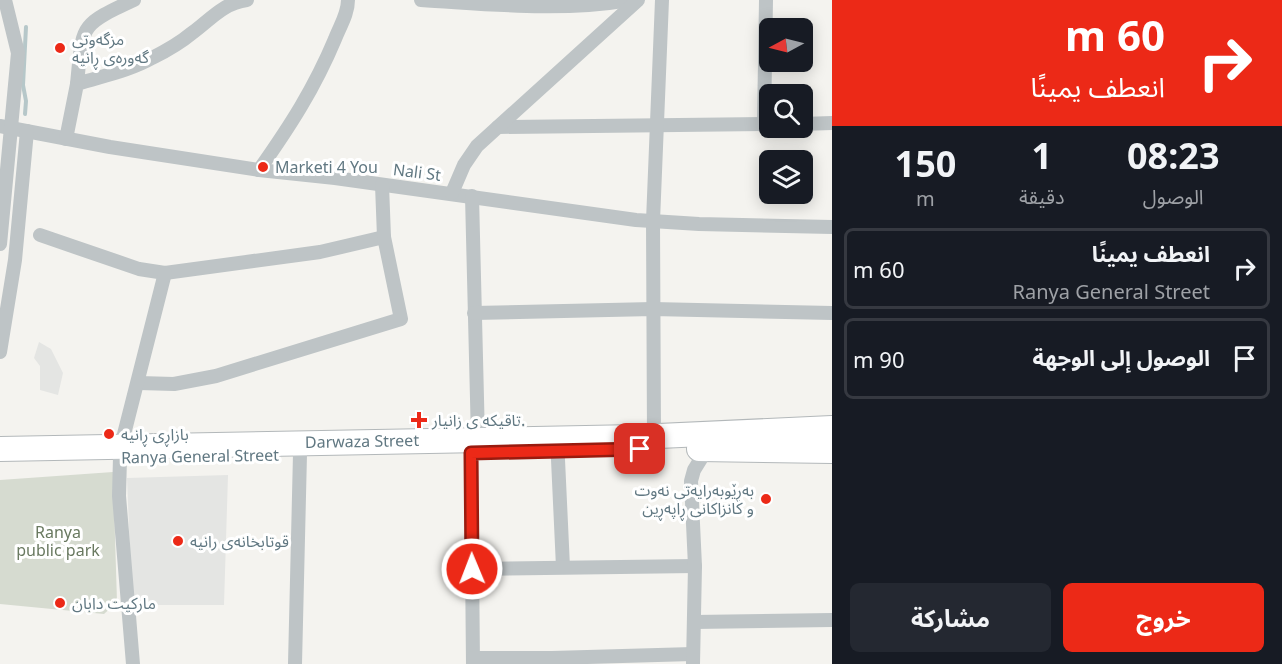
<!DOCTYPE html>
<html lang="ar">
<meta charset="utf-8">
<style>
:root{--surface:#171b24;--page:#242831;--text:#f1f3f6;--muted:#9ea1a6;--line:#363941;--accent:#ec2917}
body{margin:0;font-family:"Noto Sans","Noto Sans Arabic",sans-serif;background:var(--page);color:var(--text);direction:rtl;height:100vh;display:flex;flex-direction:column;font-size:22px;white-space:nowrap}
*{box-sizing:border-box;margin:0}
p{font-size:20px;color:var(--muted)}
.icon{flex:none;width:33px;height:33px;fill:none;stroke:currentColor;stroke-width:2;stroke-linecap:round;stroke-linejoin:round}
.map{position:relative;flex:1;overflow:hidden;direction:ltr}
.side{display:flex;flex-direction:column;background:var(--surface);width:450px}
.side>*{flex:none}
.banner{background:#ec2917;color:#fff;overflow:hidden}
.needle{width:39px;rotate:263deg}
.controls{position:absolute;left:759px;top:18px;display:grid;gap:12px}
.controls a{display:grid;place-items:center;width:54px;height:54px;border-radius:9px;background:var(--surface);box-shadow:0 3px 15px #0003;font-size:30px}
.pin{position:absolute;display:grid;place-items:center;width:51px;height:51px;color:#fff;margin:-26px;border-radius:12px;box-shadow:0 3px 9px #0006}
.me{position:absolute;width:66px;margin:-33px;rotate:359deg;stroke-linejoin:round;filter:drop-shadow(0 0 4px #0008)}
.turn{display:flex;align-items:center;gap:21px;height:126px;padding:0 18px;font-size:27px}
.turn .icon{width:78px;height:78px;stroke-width:2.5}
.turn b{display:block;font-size:42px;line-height:51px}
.eta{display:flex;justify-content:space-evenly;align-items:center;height:102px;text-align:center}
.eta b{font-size:36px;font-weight:700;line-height:42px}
.primary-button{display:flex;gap:12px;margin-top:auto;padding:12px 18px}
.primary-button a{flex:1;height:69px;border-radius:9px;background:var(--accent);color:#fff;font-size:24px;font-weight:700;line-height:69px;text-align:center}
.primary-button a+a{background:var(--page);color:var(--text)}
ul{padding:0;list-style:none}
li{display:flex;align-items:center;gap:18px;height:81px;margin:0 12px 9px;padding:0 6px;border:3px solid var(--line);border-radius:9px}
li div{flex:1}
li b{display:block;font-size:22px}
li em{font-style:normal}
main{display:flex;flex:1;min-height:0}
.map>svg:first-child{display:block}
.built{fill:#e4e5e3}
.green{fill:#d6dbd0}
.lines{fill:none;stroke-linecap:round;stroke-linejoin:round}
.stream{stroke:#b6c7c9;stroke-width:4}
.highway-casing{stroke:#b3b8ba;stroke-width:26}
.street{stroke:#bec4c6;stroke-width:14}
.highway{stroke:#fff;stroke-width:24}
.route-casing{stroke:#991b0f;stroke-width:15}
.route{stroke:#ec2917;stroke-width:10}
.poi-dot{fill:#ec2917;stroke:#fff;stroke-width:2}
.labels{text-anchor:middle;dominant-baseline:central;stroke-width:6;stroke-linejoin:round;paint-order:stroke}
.poi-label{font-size:16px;fill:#617882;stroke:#fff;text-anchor:start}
.street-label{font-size:16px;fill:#617882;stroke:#fff}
.park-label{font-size:16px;fill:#697960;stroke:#fff}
</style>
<main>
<section class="side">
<div class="banner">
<div class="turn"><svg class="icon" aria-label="right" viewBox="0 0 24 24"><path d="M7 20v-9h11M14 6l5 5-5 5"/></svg><div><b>60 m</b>انعطف يمينًا</div></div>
</div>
<div class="eta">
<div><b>08:23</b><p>الوصول</p></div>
<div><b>1</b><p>دقيقة</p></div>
<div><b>150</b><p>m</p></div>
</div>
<ul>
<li><svg class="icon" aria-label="right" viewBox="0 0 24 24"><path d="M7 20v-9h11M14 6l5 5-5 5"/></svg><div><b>انعطف يمينًا</b><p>Ranya General Street</p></div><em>60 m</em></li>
<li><svg class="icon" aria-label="arrive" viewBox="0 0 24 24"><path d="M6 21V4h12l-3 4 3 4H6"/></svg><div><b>الوصول إلى الوجهة</b></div><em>90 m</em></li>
</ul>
<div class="primary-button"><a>خروج</a><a>مشاركة</a></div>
</section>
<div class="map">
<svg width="832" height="664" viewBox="0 0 832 664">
<rect width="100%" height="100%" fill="#f4f3ef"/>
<!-- built -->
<g class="built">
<path d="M39,342L51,349L63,373L58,395L40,390V366L34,358Z"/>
<path d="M228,475L224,605H132L127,478Z"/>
</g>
<!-- green -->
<path class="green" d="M113,472L117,602L104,614L0,604V480Z"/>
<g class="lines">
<!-- stream -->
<path class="stream" d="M25,114L26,101L23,85L26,27"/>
<!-- highway casing -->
<g class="highway-casing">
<g id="highway">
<path d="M0,449L637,437L832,428"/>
<path d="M699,449L832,451"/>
</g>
</g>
<!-- street -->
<g class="street">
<path d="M421,0C490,4 560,12 629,0"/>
<path d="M77,84C83,25 78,26 134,0"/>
<path d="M764,124L766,0"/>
<path d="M802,124L832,123"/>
<path d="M0,126L110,147L259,170L335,178L636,220L699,224L832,227"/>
<path d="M498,127L770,124"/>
<path d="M66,139L77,84C102,76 129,71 152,58C166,51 180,43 192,33C210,20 223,3 247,0"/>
<path d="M259,170C290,126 314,89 335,39C340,26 348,14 348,0"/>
<path d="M452,193L464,165L477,146L638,0"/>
<path d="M472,196L478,439"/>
<path d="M40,235L139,269L165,273L320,252L384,237"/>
<path d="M0,244L18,53L5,0"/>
<path d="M474,313L653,309L832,313"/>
<path d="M0,352L15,260L27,131"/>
<path d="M139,383L174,384L216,376L401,319L384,237L382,185"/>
<path d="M654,436L653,221L662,0"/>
<path d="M557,438L563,567"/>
<path d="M121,446L165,273"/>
<path d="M471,453L473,664"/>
<path d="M120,457L119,496L133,664"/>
<path d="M472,569L695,566"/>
<path d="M694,622L832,620"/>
<path d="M473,658H552L693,654"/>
<path d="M295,664L300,454"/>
<path d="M693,664L695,566L691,481L694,470L707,449"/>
</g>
<!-- highway -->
<use href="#highway" class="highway"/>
</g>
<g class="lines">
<!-- route casing -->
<g class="route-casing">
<path id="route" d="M472,569L471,453L640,449"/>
</g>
<!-- route -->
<use href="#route" class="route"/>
</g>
<!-- markers -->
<g class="poi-dot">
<circle cx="60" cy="48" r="6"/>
<circle cx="263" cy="167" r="6"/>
<path d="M416 411h6v6h6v6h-6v6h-6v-6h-6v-6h6z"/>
<circle cx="109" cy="434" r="6"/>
<circle cx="766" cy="499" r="6"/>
<circle cx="178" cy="541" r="6"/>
<circle cx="60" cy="603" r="6"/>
</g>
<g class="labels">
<!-- poi labels -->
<g class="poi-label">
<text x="72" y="39">مزگەوتی<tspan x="72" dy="18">گەورەی ڕانیە</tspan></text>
<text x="275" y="167">Marketi 4 You</text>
<text x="432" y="420">تاقيكه ى زانيار.</text>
<text x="121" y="434">بازاڕی ڕانیە</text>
<text x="754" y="490" text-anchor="end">بەڕێوبەرایەتی نەوت<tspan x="754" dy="18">و کانزاکانی ڕاپەڕین</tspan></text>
<text x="190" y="541">قوتابخانەی رانیە</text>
<text x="72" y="603">ماركيت دابان</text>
</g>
<!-- street labels -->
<g class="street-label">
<text transform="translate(417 172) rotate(7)">Nali St</text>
<text transform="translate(362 441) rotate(-1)">Darwaza Street</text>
<text transform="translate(200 456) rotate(-1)">Ranya General Street</text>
</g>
<!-- park labels -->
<g class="park-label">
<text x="58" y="532">Ranya<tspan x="58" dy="18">public park</tspan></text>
</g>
</g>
</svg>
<div class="controls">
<a><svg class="needle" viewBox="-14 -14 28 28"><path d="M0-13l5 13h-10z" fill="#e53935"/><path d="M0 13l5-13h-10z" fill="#9ea1a6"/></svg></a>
<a><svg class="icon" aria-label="search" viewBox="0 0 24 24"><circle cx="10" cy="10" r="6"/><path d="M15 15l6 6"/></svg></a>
<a><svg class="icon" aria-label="layers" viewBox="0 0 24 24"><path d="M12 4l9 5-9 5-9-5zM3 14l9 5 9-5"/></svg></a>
</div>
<div class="pin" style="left:640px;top:449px;background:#d93025"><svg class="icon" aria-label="arrive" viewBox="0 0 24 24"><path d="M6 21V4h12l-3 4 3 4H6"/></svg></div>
<svg class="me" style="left:472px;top:569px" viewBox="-20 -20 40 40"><circle r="17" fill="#ec2917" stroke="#fff" stroke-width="3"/><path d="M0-11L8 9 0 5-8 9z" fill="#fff"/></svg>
</div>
</main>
